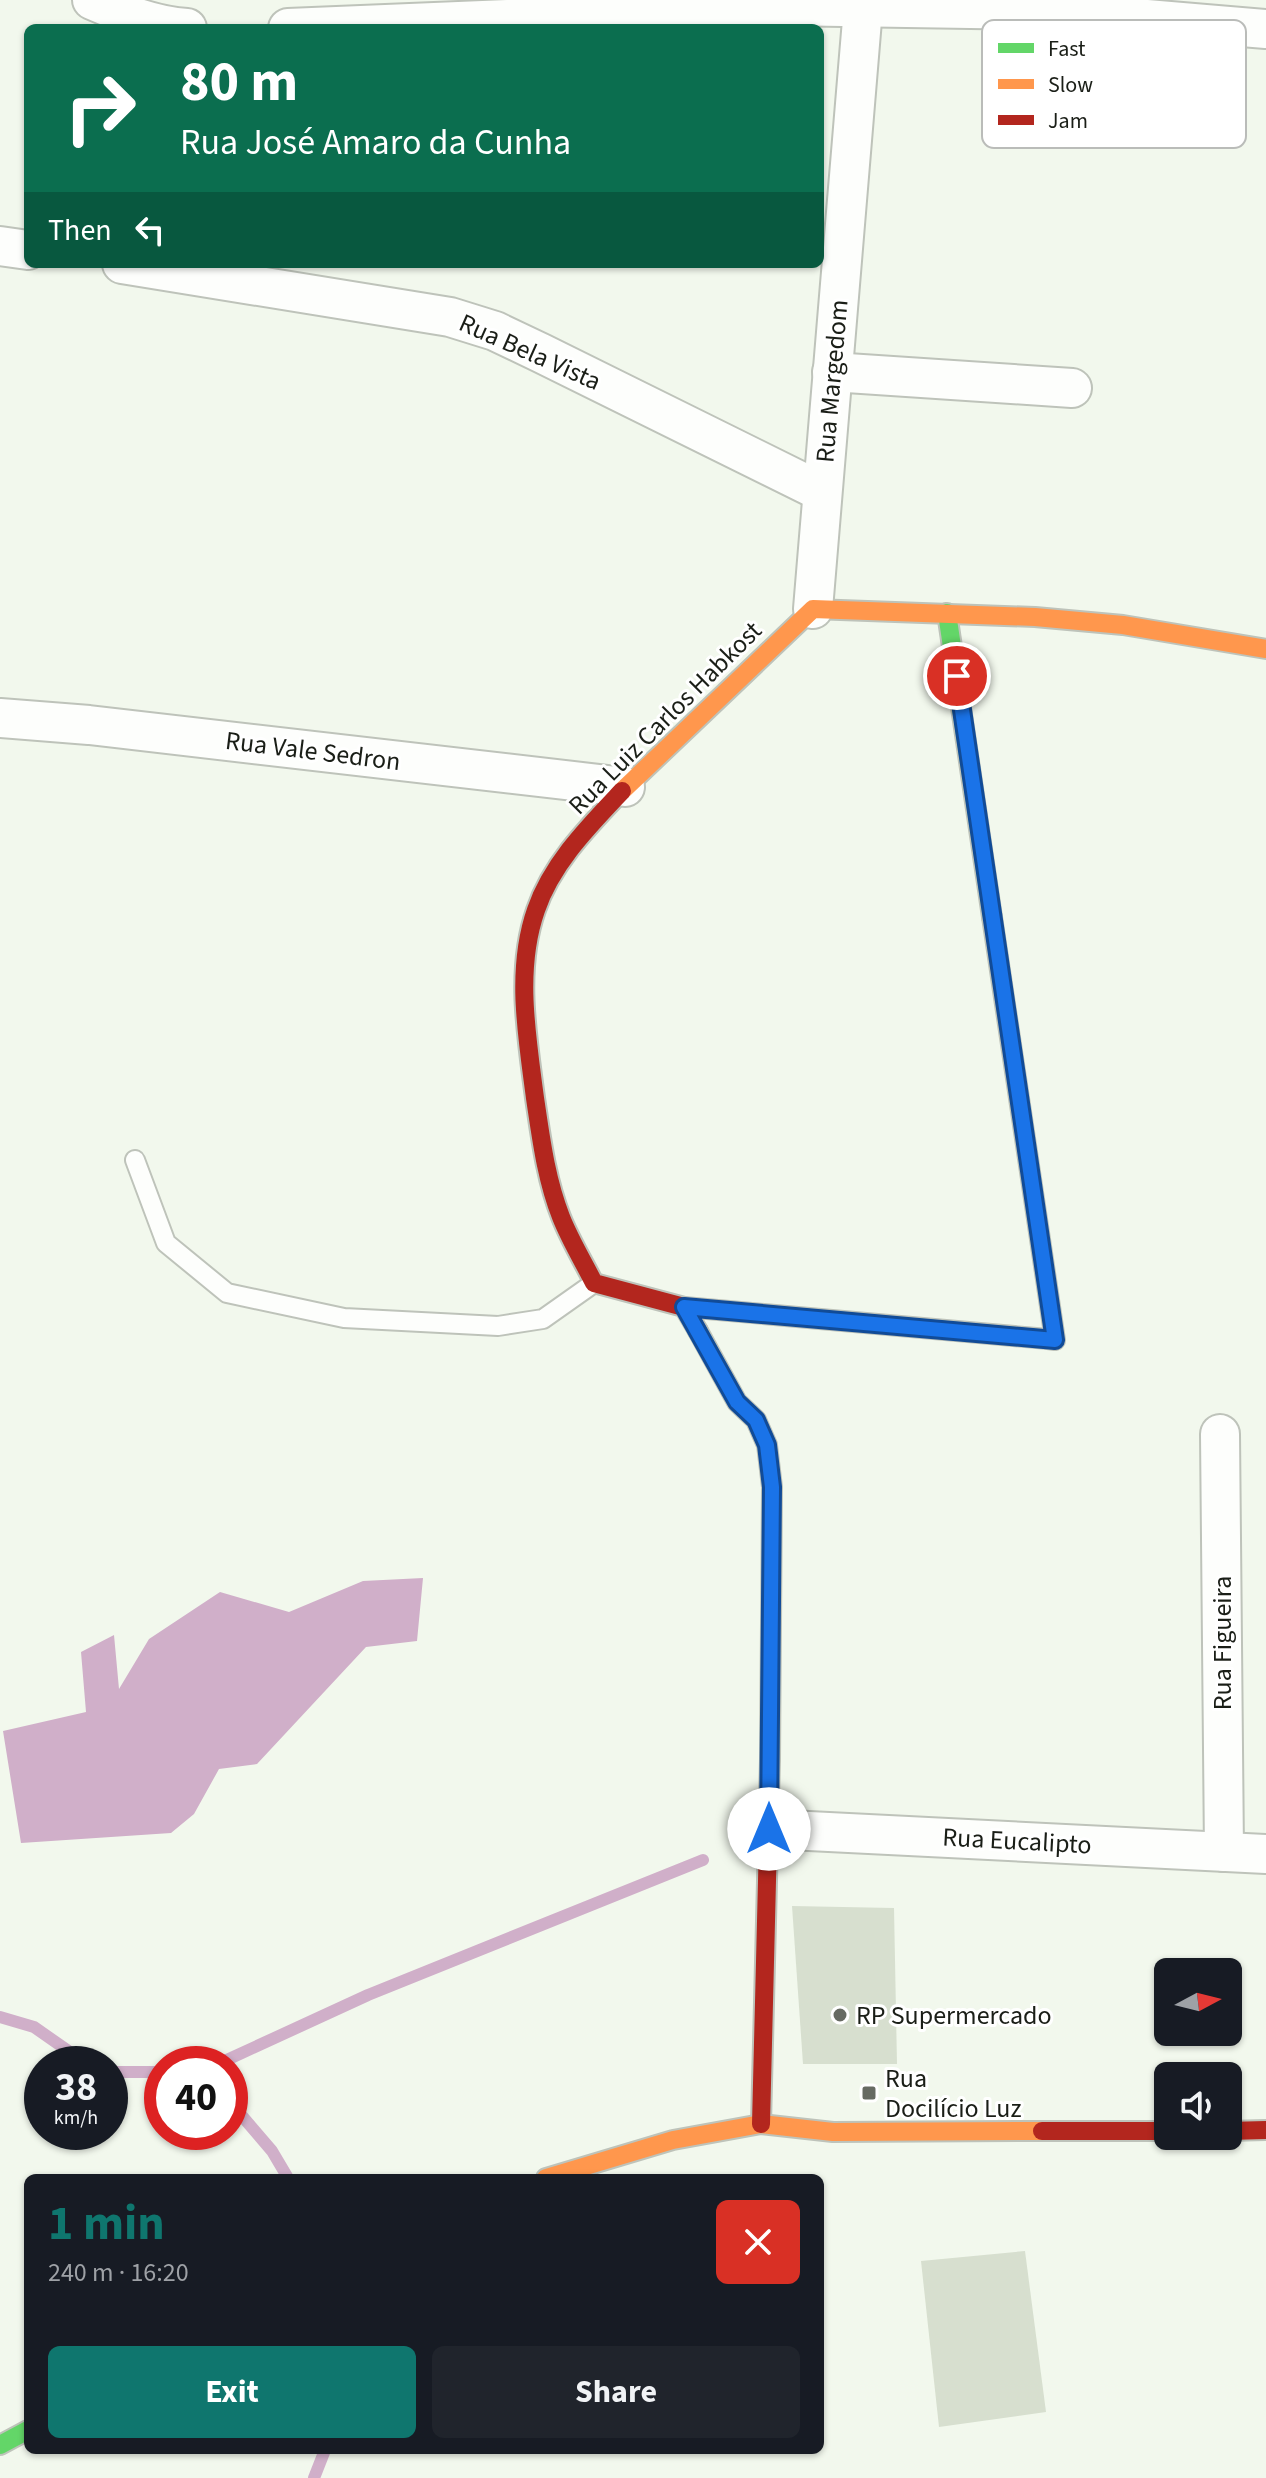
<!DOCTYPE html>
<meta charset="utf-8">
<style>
:root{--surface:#171b24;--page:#20242c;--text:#f1f3f6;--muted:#9ea1a6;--accent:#0f766e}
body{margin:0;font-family:"Source Sans 3",sans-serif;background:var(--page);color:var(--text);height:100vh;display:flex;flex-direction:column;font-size:30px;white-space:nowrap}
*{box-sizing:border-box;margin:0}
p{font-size:26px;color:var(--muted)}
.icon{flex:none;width:44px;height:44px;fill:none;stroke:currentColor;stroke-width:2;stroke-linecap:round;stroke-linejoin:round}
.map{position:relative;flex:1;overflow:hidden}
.drawer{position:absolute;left:24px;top:2174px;width:800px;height:280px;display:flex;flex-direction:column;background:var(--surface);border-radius:12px;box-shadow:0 2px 6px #0004}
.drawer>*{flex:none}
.banner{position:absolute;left:24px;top:24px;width:800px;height:244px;border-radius:12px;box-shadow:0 2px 6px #0004;background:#0b6e4f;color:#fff;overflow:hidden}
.needle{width:52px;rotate:83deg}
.fabs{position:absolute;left:1154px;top:1958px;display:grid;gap:16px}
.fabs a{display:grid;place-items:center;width:88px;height:88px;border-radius:12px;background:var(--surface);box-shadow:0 2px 6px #0004;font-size:40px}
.speed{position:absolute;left:24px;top:2046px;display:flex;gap:16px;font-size:40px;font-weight:700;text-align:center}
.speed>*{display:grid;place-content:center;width:104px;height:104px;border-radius:50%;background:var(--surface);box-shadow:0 2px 6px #0004;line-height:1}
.speed small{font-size:20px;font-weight:400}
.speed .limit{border:12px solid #d22;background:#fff;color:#111}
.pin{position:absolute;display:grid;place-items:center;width:68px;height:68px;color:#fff;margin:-34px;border:4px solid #fff;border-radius:50%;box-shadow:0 2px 8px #0007}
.me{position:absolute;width:88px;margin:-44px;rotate:0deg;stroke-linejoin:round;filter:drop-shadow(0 0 6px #0008)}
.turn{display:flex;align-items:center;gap:28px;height:168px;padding:0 24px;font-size:36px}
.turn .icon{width:104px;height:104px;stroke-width:2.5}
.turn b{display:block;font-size:56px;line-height:68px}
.then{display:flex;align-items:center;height:76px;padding:0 24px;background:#0003;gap:16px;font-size:30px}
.round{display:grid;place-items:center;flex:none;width:84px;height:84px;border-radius:12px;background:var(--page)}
.headline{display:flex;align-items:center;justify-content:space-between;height:136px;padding:0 24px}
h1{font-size:48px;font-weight:700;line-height:60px;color:var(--accent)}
.action{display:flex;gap:16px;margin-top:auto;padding:16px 24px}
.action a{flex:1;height:92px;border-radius:12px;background:var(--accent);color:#fff;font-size:32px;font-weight:700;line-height:92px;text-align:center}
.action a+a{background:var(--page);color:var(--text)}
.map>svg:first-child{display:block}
.water{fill:#d0afc9}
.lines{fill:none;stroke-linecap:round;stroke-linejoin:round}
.stream{stroke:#d0afc9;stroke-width:12}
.building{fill:#d7dfcf}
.lane-casing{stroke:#bec3ba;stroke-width:22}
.street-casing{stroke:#bec3ba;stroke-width:42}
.fast-casing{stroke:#bec3ba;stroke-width:22}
.slow-casing{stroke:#bec3ba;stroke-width:22}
.jam-casing{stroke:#bec3ba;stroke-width:22}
.lane{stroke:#fdfefc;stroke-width:18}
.street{stroke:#fdfefc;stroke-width:38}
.fast{stroke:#63d668;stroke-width:18}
.slow{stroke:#ff974d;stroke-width:18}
.jam{stroke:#b3261e;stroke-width:18}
.route-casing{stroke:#114b97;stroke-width:20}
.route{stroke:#1a73e8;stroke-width:14}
.poi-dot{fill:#666a62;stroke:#fff;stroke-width:3}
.labels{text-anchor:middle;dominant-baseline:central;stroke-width:6;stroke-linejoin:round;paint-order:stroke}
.street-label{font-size:26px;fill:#1a1e17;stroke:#fff}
.poi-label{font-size:26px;fill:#1a1e17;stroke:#fff;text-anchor:start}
.key{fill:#fff;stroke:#babcb9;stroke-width:2}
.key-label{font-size:22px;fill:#1a1e17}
</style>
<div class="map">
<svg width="1266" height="2478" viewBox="0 0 1266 2478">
<rect width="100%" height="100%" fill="#f2f8ed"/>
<!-- water -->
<path class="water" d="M423,1578L417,1641L366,1647L257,1764L219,1769L194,1814L171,1833L21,1843L3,1731L86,1712L81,1652L114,1635L119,1689L149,1639L220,1592L289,1612L363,1581Z"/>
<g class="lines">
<!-- stream -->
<g class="stream">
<path d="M0,2017L34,2027L87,2064"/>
<path d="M218,2064L368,1995L703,1860"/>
<path d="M110,2072H162"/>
<path d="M230,2102L272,2151L288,2178"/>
<path d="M314,2478L325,2450"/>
</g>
</g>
<!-- building -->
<g class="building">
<path d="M792,1906L894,1908L897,2064H803Z"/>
<path d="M1025,2251L1046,2412L939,2427L921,2261Z"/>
</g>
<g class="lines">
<!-- lane casing -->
<g class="lane-casing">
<path id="lane" d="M135,1160L166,1243L227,1293L344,1318L498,1326L543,1319L594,1283"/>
</g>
<!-- street casing -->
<g class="street-casing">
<g id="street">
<path d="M92,0C122,13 154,26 187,28"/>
<path d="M288,28L556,17L643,7L779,6L1040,10L1266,29"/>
<path d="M0,246L28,250"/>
<path d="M122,264L450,317L495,331L541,353L822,492"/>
<path d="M832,372L1072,388"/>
<path d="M813,609L863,8"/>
<path d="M0,718L89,725L625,787"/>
<path d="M1220,1434L1224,1852"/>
<path d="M769,1829L1266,1854"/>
</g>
</g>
<!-- fast casing -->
<g class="fast-casing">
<g id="fast">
<path d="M947,613L992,917"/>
<path d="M684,1307L1048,1339"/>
<path d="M698,1331L737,1402L756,1420L767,1445L772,1487L770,1759"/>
<path d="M0,2445L28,2430"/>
</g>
</g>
<!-- slow casing -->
<g class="slow-casing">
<g id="slow">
<path d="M622,791L813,609L1035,617L1123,625L1266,649"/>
<path d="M992,917L1055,1340L1048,1339"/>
<path d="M546,2178L673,2140L761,2124L833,2132L1042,2131"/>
</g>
</g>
<!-- jam casing -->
<g class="jam-casing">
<g id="jam">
<path d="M622,791C589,826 552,863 536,910C515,970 527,1036 535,1098C541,1138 546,1179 561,1217C570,1240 583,1261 594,1283L684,1307L698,1331"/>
<path d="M761,2124L770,1759"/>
<path d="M1042,2131H1168"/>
<path d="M1228,2131L1266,2130"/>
</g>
</g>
<!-- lane -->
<use href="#lane" class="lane"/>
<!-- street -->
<use href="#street" class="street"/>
<!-- fast -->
<use href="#fast" class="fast"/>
<!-- slow -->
<use href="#slow" class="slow"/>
<!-- jam -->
<use href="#jam" class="jam"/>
</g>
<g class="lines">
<!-- route casing -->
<g class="route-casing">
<path id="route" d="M769,1829L772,1487L767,1445L756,1420L737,1402L684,1307L1055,1340L957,676"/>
</g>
<!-- route -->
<use href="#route" class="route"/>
</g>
<!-- markers -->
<g class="poi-dot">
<circle cx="840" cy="2015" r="8"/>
<rect x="861" y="2085" width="16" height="16" rx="4"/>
</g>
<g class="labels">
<!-- street labels -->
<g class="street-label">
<text transform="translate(530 352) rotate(24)">Rua Bela Vista</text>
<text transform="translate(832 381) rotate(-85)">Rua Margedom</text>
<text transform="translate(665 718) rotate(-45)">Rua Luiz Carlos Habkost</text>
<text transform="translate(313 751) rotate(7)">Rua Vale Sedron</text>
<text transform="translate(1222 1643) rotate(-90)">Rua Figueira</text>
<text transform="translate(1017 1841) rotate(3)">Rua Eucalipto</text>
</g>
<!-- poi labels -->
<g class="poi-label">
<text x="856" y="2015">RP Supermercado</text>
<text x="885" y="2078">Rua<tspan x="885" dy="30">Docilício Luz</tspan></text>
</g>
</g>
<!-- legend -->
<rect x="982" y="20" width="264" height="128" rx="12" class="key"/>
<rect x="998" y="43" width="36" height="10" fill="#63d668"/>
<rect x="998" y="79" width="36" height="10" fill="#ff974d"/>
<rect x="998" y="115" width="36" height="10" fill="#b3261e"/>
<g class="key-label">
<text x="1048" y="56">Fast</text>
<text x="1048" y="92">Slow</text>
<text x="1048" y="128">Jam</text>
</g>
</svg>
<div class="fabs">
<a><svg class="needle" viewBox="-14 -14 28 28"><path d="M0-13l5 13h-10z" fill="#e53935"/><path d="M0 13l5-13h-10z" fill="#9ea1a6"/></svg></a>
<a><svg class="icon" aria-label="sound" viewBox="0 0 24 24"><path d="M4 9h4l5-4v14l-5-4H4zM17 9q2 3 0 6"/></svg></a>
</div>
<div class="speed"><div>38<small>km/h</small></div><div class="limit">40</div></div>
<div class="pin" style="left:957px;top:676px;background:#d93025"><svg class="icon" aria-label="arrive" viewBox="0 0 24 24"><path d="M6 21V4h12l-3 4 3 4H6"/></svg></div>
<svg class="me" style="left:769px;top:1829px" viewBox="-20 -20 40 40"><circle r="19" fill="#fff"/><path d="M0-13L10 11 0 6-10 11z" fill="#1a73e8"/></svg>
<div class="banner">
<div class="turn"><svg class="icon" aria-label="right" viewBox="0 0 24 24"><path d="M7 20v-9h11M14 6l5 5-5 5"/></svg><div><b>80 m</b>Rua José Amaro da Cunha</div></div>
<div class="then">Then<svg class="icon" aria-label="left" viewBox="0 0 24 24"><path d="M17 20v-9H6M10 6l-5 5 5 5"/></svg></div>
</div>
<section class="drawer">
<div class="headline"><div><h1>1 min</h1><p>240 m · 16:20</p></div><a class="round" style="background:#d93025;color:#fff"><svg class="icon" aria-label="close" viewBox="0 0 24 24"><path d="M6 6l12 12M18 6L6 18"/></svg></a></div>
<div class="action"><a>Exit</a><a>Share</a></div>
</section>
</div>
